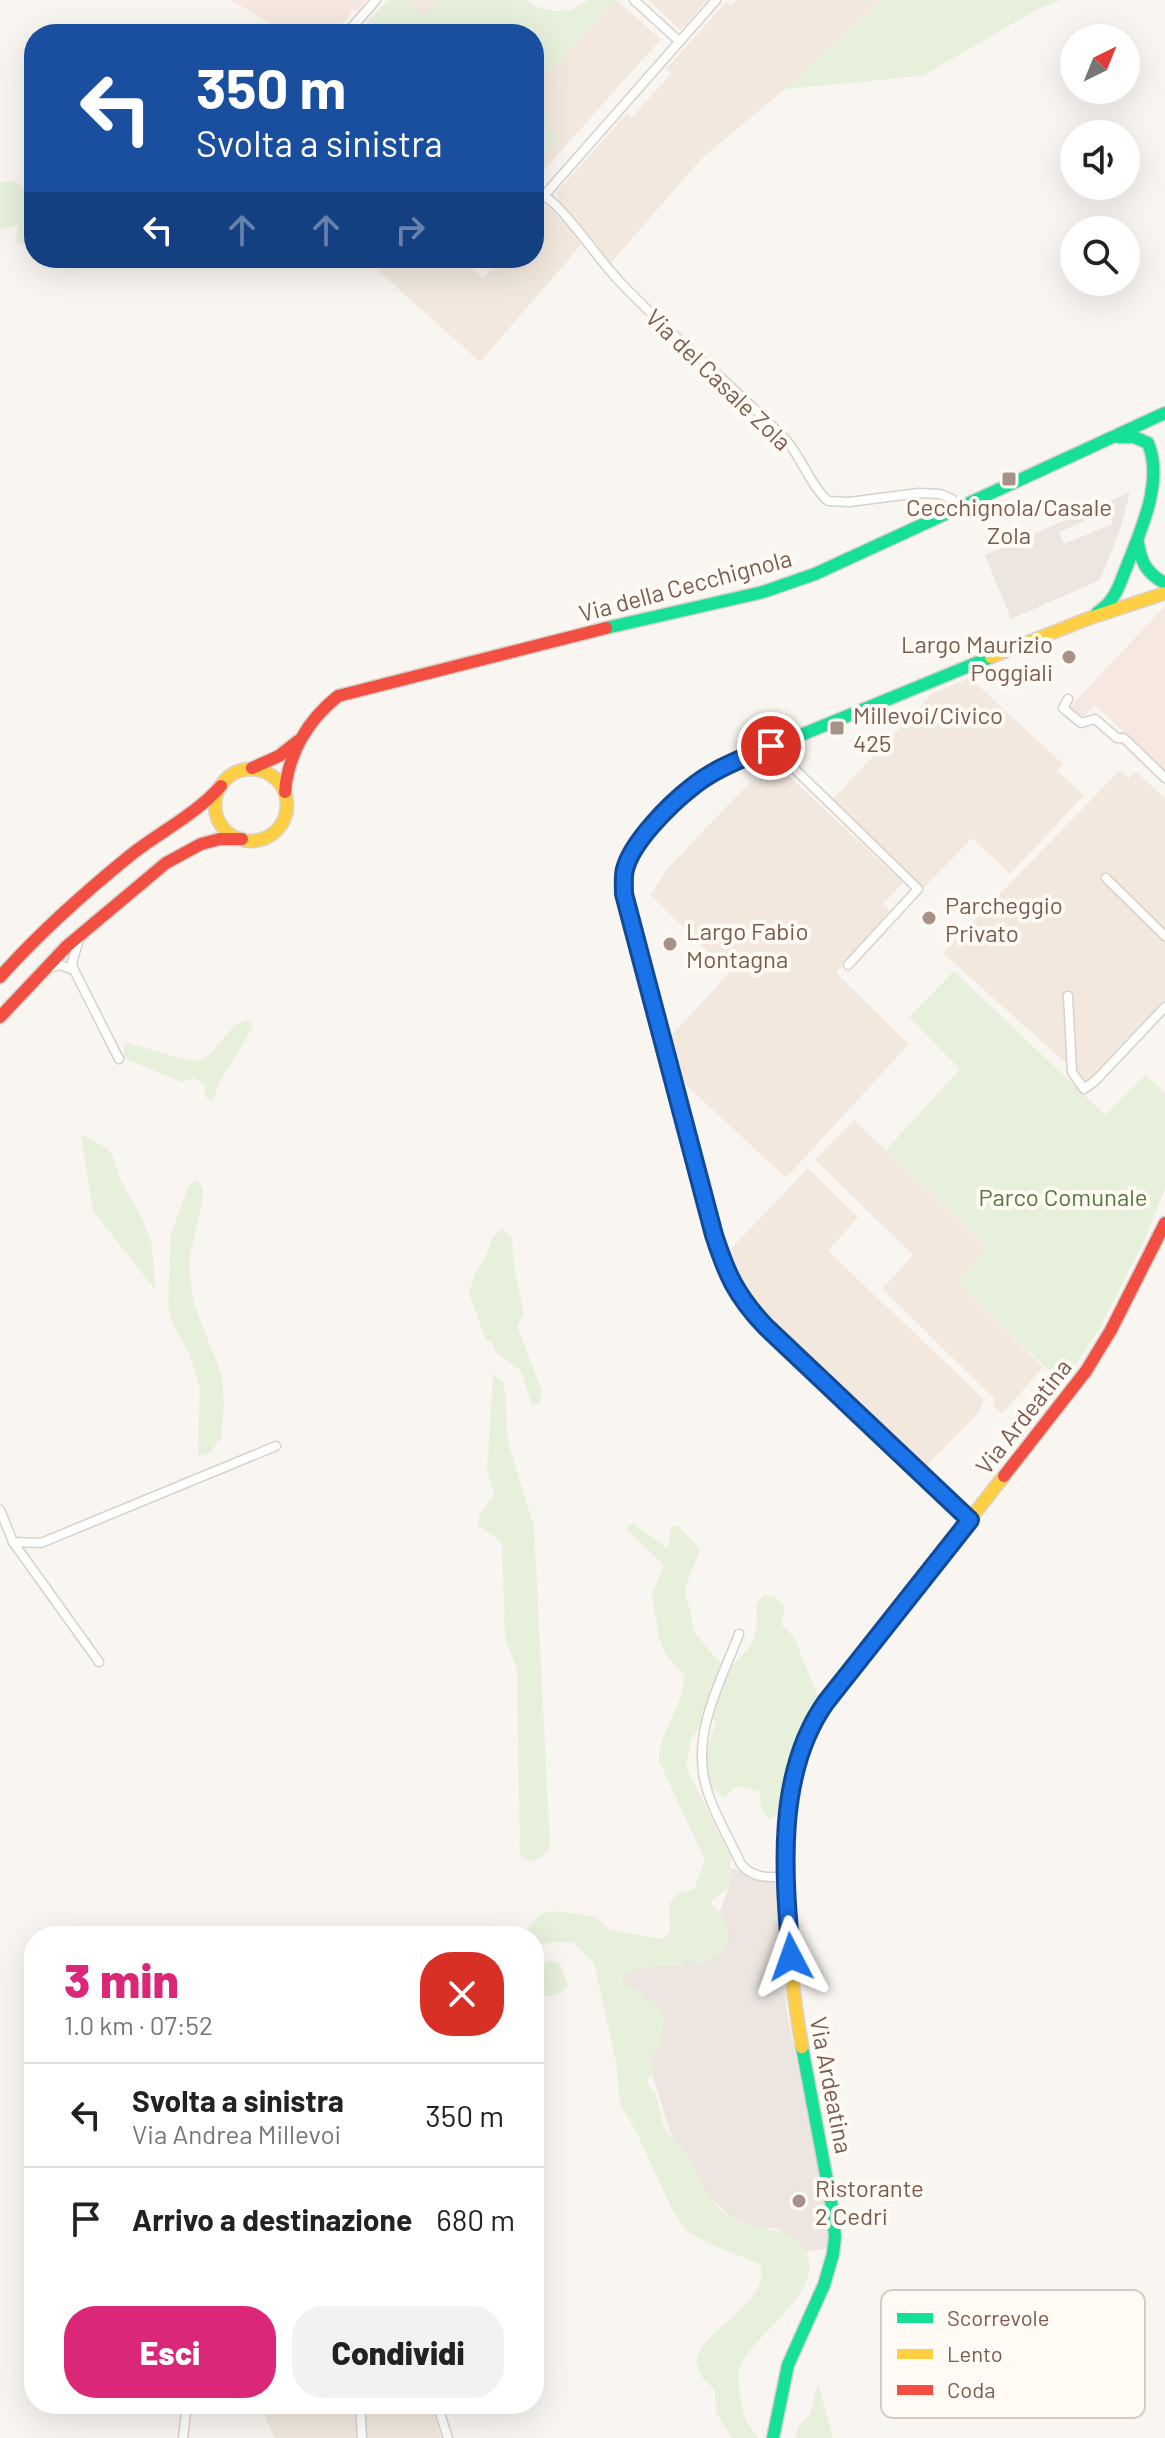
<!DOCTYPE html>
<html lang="it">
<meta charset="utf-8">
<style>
:root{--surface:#fff;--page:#f2f2f2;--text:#222;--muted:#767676;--line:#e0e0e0;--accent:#db2777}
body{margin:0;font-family:Barlow,sans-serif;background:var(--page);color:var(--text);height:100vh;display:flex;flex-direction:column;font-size:30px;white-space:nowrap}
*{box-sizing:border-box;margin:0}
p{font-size:26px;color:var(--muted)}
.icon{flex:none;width:44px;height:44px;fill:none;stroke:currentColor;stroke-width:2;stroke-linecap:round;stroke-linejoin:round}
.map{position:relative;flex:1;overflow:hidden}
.panel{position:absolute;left:24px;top:1926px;width:520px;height:488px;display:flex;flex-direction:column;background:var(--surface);border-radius:32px;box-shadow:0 8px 32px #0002}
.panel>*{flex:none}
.top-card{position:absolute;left:24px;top:24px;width:520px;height:244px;border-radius:32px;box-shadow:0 8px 32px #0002;background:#1a4fa0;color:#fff;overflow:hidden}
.needle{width:52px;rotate:43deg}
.buttons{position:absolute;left:1060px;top:24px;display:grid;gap:16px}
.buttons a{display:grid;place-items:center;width:80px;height:80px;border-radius:50%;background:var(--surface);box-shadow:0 8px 32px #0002;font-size:40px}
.pin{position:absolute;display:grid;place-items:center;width:68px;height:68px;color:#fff;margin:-34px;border:4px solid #fff;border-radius:50%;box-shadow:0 2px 8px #0007}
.me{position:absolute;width:88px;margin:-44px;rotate:356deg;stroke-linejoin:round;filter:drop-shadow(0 0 6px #0008)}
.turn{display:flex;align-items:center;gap:28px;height:168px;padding:0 40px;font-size:36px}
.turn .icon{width:104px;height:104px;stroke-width:2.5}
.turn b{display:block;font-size:56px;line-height:68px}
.lanes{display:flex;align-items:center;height:76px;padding:0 40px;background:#0003;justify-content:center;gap:40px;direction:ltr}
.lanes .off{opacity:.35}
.round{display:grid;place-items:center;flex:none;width:84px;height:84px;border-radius:32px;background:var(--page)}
.overview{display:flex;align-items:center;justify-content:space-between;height:136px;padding:0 40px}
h1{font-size:48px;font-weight:800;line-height:60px;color:var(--accent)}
.primary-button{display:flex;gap:16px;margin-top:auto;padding:16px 40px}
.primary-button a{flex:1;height:92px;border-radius:32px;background:var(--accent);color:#fff;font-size:32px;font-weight:800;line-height:92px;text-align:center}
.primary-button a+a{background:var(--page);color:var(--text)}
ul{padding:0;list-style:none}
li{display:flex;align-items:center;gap:24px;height:104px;padding:0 40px;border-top:2px solid var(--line)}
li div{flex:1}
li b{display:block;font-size:30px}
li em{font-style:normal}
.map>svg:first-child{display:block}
.residential{fill:#f2e8de}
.commercial{fill:#f6e8e1}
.industrial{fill:#ede5e0;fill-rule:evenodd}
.green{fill:#e7f0db}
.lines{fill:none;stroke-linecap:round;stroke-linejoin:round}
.street-casing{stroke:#d7d1cb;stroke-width:11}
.fast-casing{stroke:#d9d2cb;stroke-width:15}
.slow-casing{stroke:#d9d2cb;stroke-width:15}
.jam-casing{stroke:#d9d2cb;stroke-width:15}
.street{stroke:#fefefd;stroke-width:8}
.fast{stroke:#16e098;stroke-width:12}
.slow{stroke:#ffcf43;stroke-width:12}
.jam{stroke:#f24e42;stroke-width:12}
.route-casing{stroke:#114b97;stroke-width:20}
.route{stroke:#1a73e8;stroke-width:14}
.poi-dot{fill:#a69286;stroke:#fffaf3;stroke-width:3}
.labels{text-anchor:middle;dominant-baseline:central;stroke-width:8;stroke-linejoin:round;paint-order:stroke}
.street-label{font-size:24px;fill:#7a5c4d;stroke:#fffaf3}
.poi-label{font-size:24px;fill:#7a5c4d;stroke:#fffaf3;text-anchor:start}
.park-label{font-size:24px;fill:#537a41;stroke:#fffaf3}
.key{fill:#fffaf3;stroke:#d7cbc1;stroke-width:2}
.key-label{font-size:22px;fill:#7a5c4d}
</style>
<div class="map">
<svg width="1165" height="2438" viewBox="0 0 1165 2438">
<rect width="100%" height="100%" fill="#f9f5f0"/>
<!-- residential -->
<g class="residential">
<path d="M388,0H527L537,7L555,11L571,10L590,0H616L661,39L534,181V34H357Z"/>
<path d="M648,0H707L681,30Z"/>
<path d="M736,0H881L785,89L702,158L609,265L558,200L557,192L627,113L632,117L671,74L666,69L726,2L731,6Z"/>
<path d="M543,203L570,228L581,245L480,362L364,258H460L483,278L500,258H534V213Z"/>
<path d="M970,678L1063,764L1057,771L1084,795L1010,874L972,838L924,888L832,800L933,693Z"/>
<path d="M1120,770L1129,778L1136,772L1165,798V1000L1088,1083L943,953Z"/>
<path d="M773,777H790L903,883L883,904L890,910L836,973L909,1044L786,1178L682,1081L671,1036L729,973L651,895L667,869L752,780Z"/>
<path d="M854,1120L988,1248L957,1282L1043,1367L1002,1414L993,1405L995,1399L882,1289L913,1255L815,1160Z"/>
<path d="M808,1168L858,1217L828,1251L984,1399L978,1413L926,1466L762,1312L739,1282L726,1254Z"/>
<path d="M269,2404H431L441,2438H275L265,2417Z"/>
</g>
<!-- commercial -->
<g class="commercial">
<path d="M231,0H367L358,11L352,10L336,34H288Z"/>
<path d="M1165,606V771L1095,705L1080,720L1068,709Z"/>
</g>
<!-- industrial -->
<g class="industrial">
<path d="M1130,492L1120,530L1100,580L1011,619L985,555ZM1107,511L1113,524L1064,544L1059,532Z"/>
<path d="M731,1868L781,1882L786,2007L827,2219V2248L806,2252L795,2239L776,2228L752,2227L732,2218L707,2195L688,2189L618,1965L706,1946L729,1887Z"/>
</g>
<!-- green -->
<g class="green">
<path d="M388,0H407L424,16L439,0H527L537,7L555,11L571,10L590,0H616L534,87V34H357Z"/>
<path d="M881,0H1061L1038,9L922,76L785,89Z"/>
<path d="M534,115L559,138L534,166Z"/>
<path d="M15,181L34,195V241L24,244L16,243L18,225L0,230V182Z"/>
<path d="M954,971L1105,1115L1145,1075L1165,1093V1188L1144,1241L1099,1329L1063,1384L957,1282L988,1247L886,1150L960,1069L909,1017Z"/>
<path d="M248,1020L253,1027L218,1085L213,1100L205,1097L204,1084L194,1078L182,1082L123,1058L125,1042L183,1059L200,1061L210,1054L236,1024Z"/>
<path d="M81,1134L107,1148L113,1157L121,1181L142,1218L152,1245L155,1289L93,1211Z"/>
<path d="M197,1180L203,1188V1198L190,1255V1275L194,1304L222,1376L224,1405L221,1438L209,1453L198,1456L200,1387L189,1353L172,1322L168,1305L171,1234L189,1185Z"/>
<path d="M502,1228L512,1239L513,1263L524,1313L517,1326L542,1391L539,1404L532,1405L521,1371L496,1353L491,1341L486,1340L469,1293L475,1274L485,1258L493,1237Z"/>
<path d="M493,1374L504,1382L508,1442L534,1527L550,1847L543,1856L530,1862L520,1855L517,1669L505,1638L502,1542L478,1525L479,1515L495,1494L487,1472Z"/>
<path d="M632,1523L668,1549L671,1526H678L700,1549L684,1591L691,1612L693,1631L721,1664L730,1668C754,1645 759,1638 756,1604L764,1595L776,1597L785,1608L781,1624L794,1637L818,1697L796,1741L779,1813L771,1819C760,1814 761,1802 759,1791L736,1786L725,1798L709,1786L702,1762L716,1723L709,1715L691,1739L686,1767L731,1858L729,1887L710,1902L726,1921L730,1939C719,1955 715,1957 697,1965L688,1958L683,1966C664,1967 635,1963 622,1978L625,1985L637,1990L647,2000L651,1999L665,2017L660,2044L650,2060L654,2067L653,2074L647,2079C647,2088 651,2087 655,2094C660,2105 660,2119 665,2129C670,2138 680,2144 686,2152C704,2177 701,2196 730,2217C753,2233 791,2222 806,2252C827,2293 748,2337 739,2369C737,2379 742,2408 745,2418C747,2425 755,2431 758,2438H732L716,2413L715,2390L702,2377L696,2362C698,2356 700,2349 704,2344C720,2324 772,2293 760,2264L712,2245L687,2231L672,2209L635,2129L620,2105L616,2061L594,1963L573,1942H553L536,1945L534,1936H526L525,1934L532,1922L543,1913L560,1911L595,1917L610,1930L663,1939L670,1932L669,1903L679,1893L694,1889L705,1860L659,1761C659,1730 685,1705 684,1675L666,1655L659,1638L652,1595L664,1565L626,1529Z"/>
<path d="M547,1961L558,1962L568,1984C561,1996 549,1999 536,1994V1973Z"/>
<path d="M818,2384L833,2438H795L798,2427L810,2414Z"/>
</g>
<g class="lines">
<!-- street casing -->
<g class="street-casing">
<g id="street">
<path d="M634,0L679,41"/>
<path d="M346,34L376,0"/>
<path d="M544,195C574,219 594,255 621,283C673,338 733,385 786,440C802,458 810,485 828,501L849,502L919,493L940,494L952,499L958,508"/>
<path d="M534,207L716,0"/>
<path d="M1068,699L1063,708L1081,723L1095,719L1117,738H1124L1165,778"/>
<path d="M771,746L918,889L848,965"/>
<path d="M1106,878L1165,936"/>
<path d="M80,936L72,963L74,970L119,1059"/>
<path d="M48,968L60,965L74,970"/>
<path d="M1068,996L1072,1072L1084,1089L1096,1080L1165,1007"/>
<path d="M0,1510L13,1542L99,1662"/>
<path d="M13,1542L41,1543L276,1446"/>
<path d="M739,1634C722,1679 694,1727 704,1778C710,1807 728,1836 741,1864C753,1879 768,1877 786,1877"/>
<path d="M360,2404L362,2438"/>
<path d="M437,2404L448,2438"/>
<path d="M183,2438L187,2404"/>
</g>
</g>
<!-- fast casing -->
<g class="fast-casing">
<g id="fast">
<path d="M1138,543C1141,562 1147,574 1165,583"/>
<path d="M1097,613C1102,609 1107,606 1111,600C1119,590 1122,577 1127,566C1141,529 1164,482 1148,443L1134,437H1118"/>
<path d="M606,628L763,592L815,574L1165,413"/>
<path d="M688,792L728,765L991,657"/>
<path d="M773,2438L788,2365L824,2285L833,2254L835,2237L832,2207L802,2047"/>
</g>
</g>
<!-- slow casing -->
<g class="slow-casing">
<g id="slow">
<path d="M991,657L1087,619L1165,593"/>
<circle cx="251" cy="805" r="36"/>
<path d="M697,1172C713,1230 724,1280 765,1326L970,1520"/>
<path d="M802,2047C785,1944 765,1793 826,1702L1004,1476"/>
</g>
</g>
<!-- jam casing -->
<g class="jam-casing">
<g id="jam">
<path d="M252,768L279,756L298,741"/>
<path d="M285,792C288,753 308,720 338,696L606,628"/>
<path d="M688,792C652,820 627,847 624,894L697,1172"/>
<path d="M0,977C40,932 85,892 132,854C162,831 196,814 221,786"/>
<path d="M0,1017L67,946L166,863L201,844L220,839H242"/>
<path d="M1004,1476L1086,1371L1111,1330L1165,1223"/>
</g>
</g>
<!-- street -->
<use href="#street" class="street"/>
<!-- fast -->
<use href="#fast" class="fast"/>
<!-- slow -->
<use href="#slow" class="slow"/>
<!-- jam -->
<use href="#jam" class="jam"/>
</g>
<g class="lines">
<!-- route casing -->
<g class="route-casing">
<path id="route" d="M771,746C744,758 715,768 692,787C670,804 632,842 625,869C623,877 624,886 624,894L714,1235C727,1275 736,1295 765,1326L970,1520L826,1702C775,1774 784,1874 791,1957"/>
</g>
<!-- route -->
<use href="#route" class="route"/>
</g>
<!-- markers -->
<g class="poi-dot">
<rect x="1001" y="471" width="16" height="16" rx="4"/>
<circle cx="1069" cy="657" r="8"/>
<rect x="829" y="720" width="16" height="16" rx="4"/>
<circle cx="929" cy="918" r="8"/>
<circle cx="670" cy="944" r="8"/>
<circle cx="799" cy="2201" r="8"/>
</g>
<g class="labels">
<!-- street labels -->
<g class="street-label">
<text transform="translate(719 379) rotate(44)">Via del Casale Zola</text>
<text transform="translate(685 585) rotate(-15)">Via della Cecchignola</text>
<text transform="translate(1023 1416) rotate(-52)">Via Ardeatina</text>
<text transform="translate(832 2085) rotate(79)">Via Ardeatina</text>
</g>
<!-- poi labels -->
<g class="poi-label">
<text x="1009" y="506" text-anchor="middle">Cecchignola/Casale<tspan x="1009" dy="28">Zola</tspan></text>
<text x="1053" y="643" text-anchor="end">Largo Maurizio<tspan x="1053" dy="28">Poggiali</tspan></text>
<text x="853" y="714">Millevoi/Civico<tspan x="853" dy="28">425</tspan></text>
<text x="945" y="904">Parcheggio<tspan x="945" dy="28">Privato</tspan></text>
<text x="686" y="930">Largo Fabio<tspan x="686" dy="28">Montagna</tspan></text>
<text x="815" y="2187">Ristorante<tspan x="815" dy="28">2 Cedri</tspan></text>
</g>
<!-- park labels -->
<g class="park-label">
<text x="1063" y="1196">Parco Comunale</text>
</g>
</g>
<!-- legend -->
<rect x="881" y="2290" width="264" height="128" rx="12" class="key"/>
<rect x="897" y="2313" width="36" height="10" fill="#16e098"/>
<rect x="897" y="2349" width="36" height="10" fill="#ffcf43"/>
<rect x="897" y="2385" width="36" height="10" fill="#f24e42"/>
<g class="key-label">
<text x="947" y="2326">Scorrevole</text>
<text x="947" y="2362">Lento</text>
<text x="947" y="2398">Coda</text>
</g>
</svg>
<div class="buttons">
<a><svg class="needle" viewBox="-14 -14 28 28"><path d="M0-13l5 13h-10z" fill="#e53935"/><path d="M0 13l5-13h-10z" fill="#767676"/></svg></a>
<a><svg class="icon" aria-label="sound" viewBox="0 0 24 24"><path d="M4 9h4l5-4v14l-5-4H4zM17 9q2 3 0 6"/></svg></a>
<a><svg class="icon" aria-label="search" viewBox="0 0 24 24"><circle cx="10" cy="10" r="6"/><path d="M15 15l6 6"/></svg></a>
</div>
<div class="pin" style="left:771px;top:746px;background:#d93025"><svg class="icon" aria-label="arrive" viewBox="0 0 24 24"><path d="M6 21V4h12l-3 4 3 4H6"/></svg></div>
<svg class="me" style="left:791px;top:1957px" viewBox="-20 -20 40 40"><path d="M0-17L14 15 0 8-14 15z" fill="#1a73e8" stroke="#fff" stroke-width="4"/></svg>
<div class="top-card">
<div class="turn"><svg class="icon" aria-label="left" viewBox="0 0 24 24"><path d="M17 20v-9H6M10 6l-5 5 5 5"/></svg><div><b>350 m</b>Svolta a sinistra</div></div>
<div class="lanes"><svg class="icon" aria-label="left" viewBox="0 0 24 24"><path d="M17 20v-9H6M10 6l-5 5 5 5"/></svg><svg class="icon off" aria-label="ahead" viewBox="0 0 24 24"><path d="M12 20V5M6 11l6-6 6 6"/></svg><svg class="icon off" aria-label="ahead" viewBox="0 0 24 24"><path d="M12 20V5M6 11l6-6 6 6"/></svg><svg class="icon off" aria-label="right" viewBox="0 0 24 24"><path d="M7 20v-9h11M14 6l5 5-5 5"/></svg></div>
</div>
<section class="panel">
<div class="overview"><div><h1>3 min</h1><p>1.0 km · 07:52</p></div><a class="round" style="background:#d93025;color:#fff"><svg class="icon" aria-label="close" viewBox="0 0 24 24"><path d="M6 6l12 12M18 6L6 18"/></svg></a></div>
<ul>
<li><svg class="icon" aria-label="left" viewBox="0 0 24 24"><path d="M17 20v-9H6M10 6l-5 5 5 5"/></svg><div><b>Svolta a sinistra</b><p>Via Andrea Millevoi</p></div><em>350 m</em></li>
<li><svg class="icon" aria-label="arrive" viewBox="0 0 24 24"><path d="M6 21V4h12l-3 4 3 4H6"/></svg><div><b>Arrivo a destinazione</b></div><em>680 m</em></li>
</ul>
<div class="primary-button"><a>Esci</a><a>Condividi</a></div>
</section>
</div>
